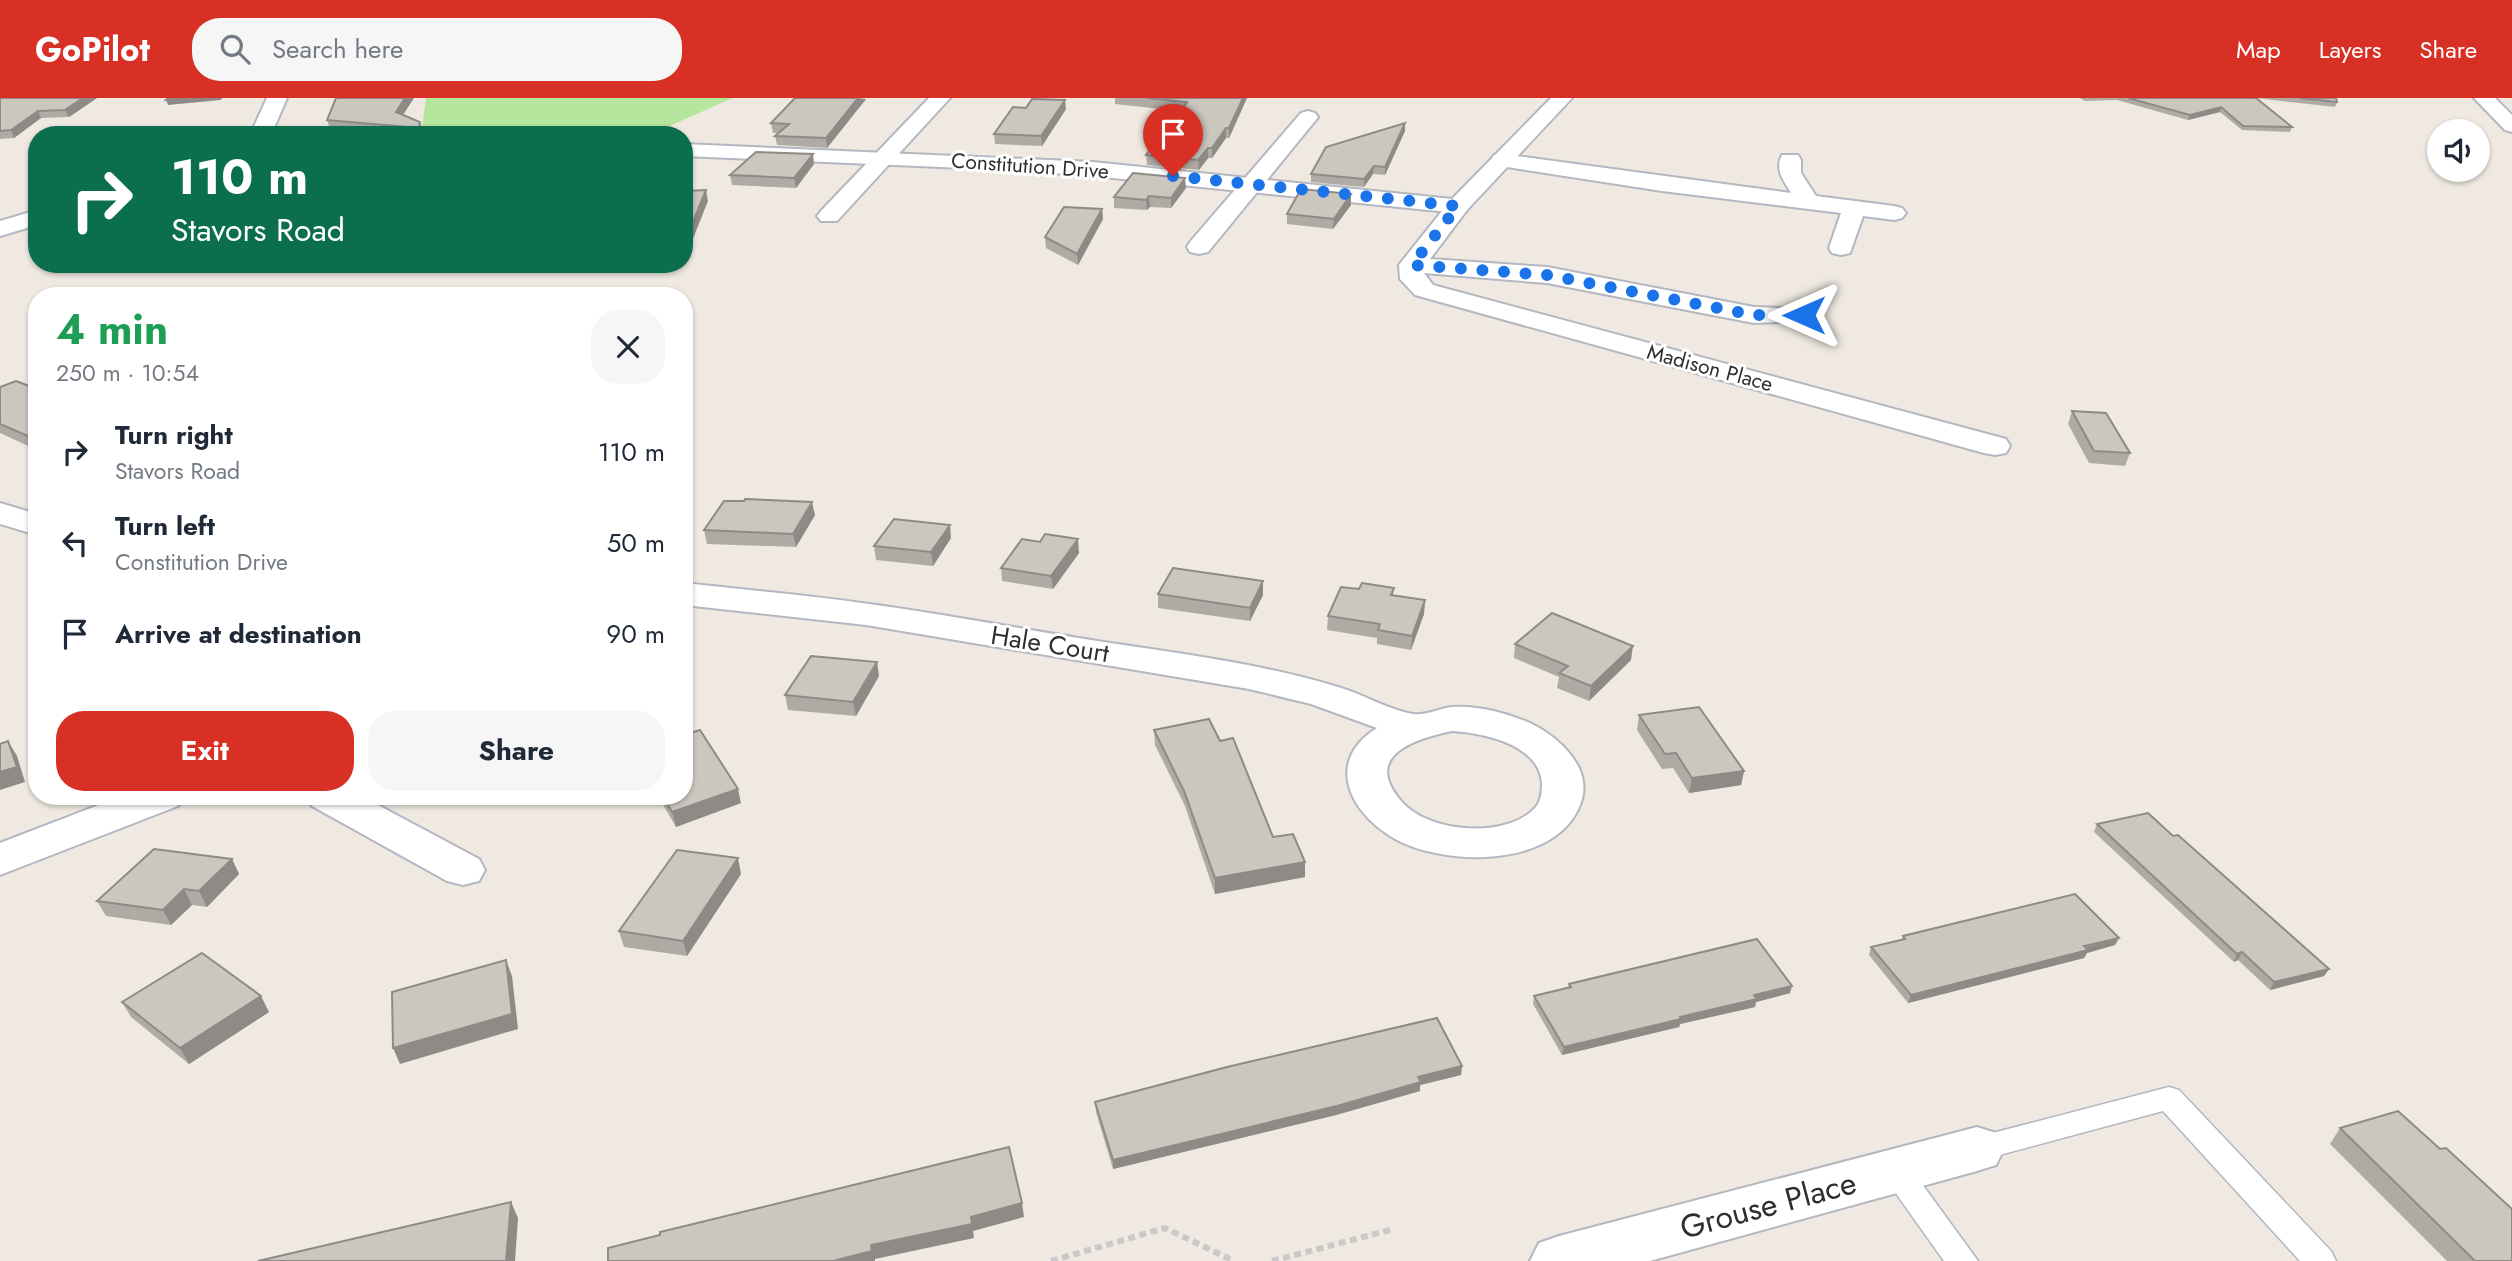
<!DOCTYPE html>
<meta charset="utf-8">
<style>
:root{--surface:#fff;--page:#f6f6f7;--text:#1f2937;--muted:#747a83;--accent:#d93025}
body{margin:0;font-family:Jost,sans-serif;background:var(--page);color:var(--text);height:100vh;display:flex;flex-direction:column;font-size:26px;white-space:nowrap}
*{box-sizing:border-box;margin:0}
p{font-size:23px;color:var(--muted)}
.icon{flex:none;width:38px;height:38px;fill:none;stroke:currentColor;stroke-width:2;stroke-linecap:round;stroke-linejoin:round}
.map{position:relative;flex:1;overflow:hidden}
.details{position:absolute;left:28px;top:189px;width:665px;height:518px;display:flex;flex-direction:column;background:var(--surface);border-radius:28px;box-shadow:0 2px 5px #0004}
.details>*{flex:none}
.hud{position:absolute;left:28px;top:28px;width:665px;height:147px;border-radius:28px;box-shadow:0 2px 5px #0004;background:#0b6e4f;color:#fff;overflow:hidden}
.fabs{position:absolute;left:2427px;top:21px;display:grid;gap:14px}
.fabs a{display:grid;place-items:center;width:63px;height:63px;border-radius:50%;background:var(--surface);box-shadow:0 2px 5px #0004;font-size:35px}
.pin{position:absolute;display:grid;place-items:center;width:60px;height:60px;color:#fff;margin:-72px -30px;border-radius:50% 50% 50% 0;rotate:-45deg;box-shadow:0 0 7px #0007}
.pin .icon{rotate:45deg}
.me{position:absolute;width:77px;margin:-38px;rotate:270deg;stroke-linejoin:round;filter:drop-shadow(0 0 5px #0008)}
.turn{display:flex;align-items:center;gap:24px;height:147px;padding:0 28px;font-size:32px}
.turn .icon{width:91px;height:91px;stroke-width:2.5}
.turn b{display:block;font-size:49px;line-height:60px}
.round{display:grid;place-items:center;flex:none;width:74px;height:74px;border-radius:28px;background:var(--page)}
.summary{display:flex;align-items:center;justify-content:space-between;height:119px;padding:0 28px}
h1{font-size:42px;font-weight:700;line-height:52px;color:#1e9e55}
.button{display:flex;gap:14px;margin-top:auto;padding:14px 28px}
.button a{flex:1;height:80px;border-radius:28px;background:var(--accent);color:#fff;font-size:28px;font-weight:700;line-height:80px;text-align:center}
.button a+a{background:var(--page);color:var(--text)}
ul{padding:0;list-style:none}
li{display:flex;align-items:center;gap:21px;height:91px;padding:0 28px}
li div{flex:1}
li b{display:block;font-size:26px}
li em{font-style:normal}
header{display:flex;align-items:center;gap:42px;box-sizing:border-box;height:98px;padding:0 35px;background:var(--accent);color:#fff}
header strong{font-size:33px}
nav{display:flex;gap:38px;margin-inline-start:auto;font-size:24px}
.search{width:490px;height:63px;background:var(--page);display:flex;align-items:center;gap:18px;box-sizing:border-box;padding:0 24px;border-radius:28px;color:var(--muted);font-size:26px}
.map>svg:first-child{display:block}
.green{fill:#b6e59e}
.lines{fill:none;stroke-linecap:round;stroke-linejoin:round}
.lane-casing{stroke:#b4b7c1;stroke-width:3}
.street-casing{stroke:#b4b7c1;stroke-width:4}
.secondary-casing{stroke:#b4b7c1;stroke-width:4}
.path{stroke:#c9c9c9;stroke-width:6;stroke-dasharray:7 4.5;stroke-linecap:butt}
.lane{fill:#fff;fill-rule:evenodd}
.street{fill:#fff;fill-rule:evenodd}
.secondary{fill:#fff;fill-rule:evenodd}
.wall{fill:#afaba4}
.shaded-wall{fill:#8e8b86}
.building{fill:#cbc7bf;stroke:#8e8b86;stroke-width:2}
.route{stroke:#1a73e8;stroke-width:12;stroke-dasharray:0 21.6}
.labels{text-anchor:middle;dominant-baseline:central;stroke-width:6;stroke-linejoin:round;paint-order:stroke}
.far-street-label{font-size:21px;fill:#2e2e2e;stroke:#fff}
.street-label{font-size:26px;fill:#2e2e2e;stroke:#fff}
.near-street-label{font-size:32px;fill:#2e2e2e;stroke:#fff}
</style>
<header>
<strong>GoPilot</strong>
<div class="search"><svg class="icon" aria-label="search" viewBox="0 0 24 24"><circle cx="10" cy="10" r="6"/><path d="M15 15l6 6"/></svg>Search here</div>
<nav><a>Map</a><a>Layers</a><a>Share</a></nav>
</header>
<div class="map">
<svg width="2512" height="1163" viewBox="0 0 2512 1163">
<rect width="100%" height="100%" fill="#efe9e1"/>
<!-- green -->
<path class="green" d="M426,0H733L649,37H421Z"/>
<g class="lines">
<!-- lane casing -->
<g class="lane-casing">
<g id="lane">
<path d="M2169,989L2179,992L2331,1153L2336,1163H2300L2163,1013L1977,1063L1967,1060L1962,1051L1967,1042L1977,1039Z"/>
<path d="M1895,1061L1906,1064L1978,1163H1944L1880,1073L1884,1064Z"/>
</g>
</g>
<!-- street casing -->
<g class="street-casing">
<g id="street">
<path d="M267,0H287L271,37H250Z"/>
<path d="M929,0H950L837,123H821L817,118L821,113Z"/>
<path d="M2474,0H2495L2512,17V34L2505,32Z"/>
<path d="M1308,13L1315,15L1318,19L1315,23L1208,154L1199,156L1190,154L1187,149L1190,144L1301,15Z"/>
<path d="M1502,56L1791,95C1784,83 1774,71 1782,57H1798L1801,62V75L1816,98L1894,108L1902,110L1906,115L1902,120L1894,122L1863,118L1850,155L1841,157L1832,155L1829,150L1841,115L1662,93L1494,67L1491,62L1494,57Z"/>
<path d="M1458,101L1466,103L1470,108L1430,161L1547,169L1754,209L1813,211L1817,217L1813,223L1754,225L1547,185L1424,175L1433,187L2006,341L2010,348L2006,355L1995,357L1984,355L1415,197L1400,181L1399,167L1450,103Z"/>
<path d="M0,405L37,416V437L0,426Z"/>
<path d="M684,485C746,492 808,497 869,506C943,516 1017,530 1091,542C1143,550 1196,557 1248,567C1278,573 1309,580 1338,589C1363,596 1388,612 1413,616C1426,618 1440,610 1452,609C1477,607 1507,615 1530,625C1559,639 1595,671 1580,707C1556,768 1454,768 1403,745C1354,722 1320,666 1377,630L1311,606L1249,591L866,527L684,507ZM1452,633C1483,635 1539,646 1542,685C1542,694 1541,704 1535,710C1506,741 1429,735 1402,704C1361,658 1414,641 1452,633Z"/>
<path d="M122,698H184L178,708L0,777V745Z"/>
<path d="M306,698H361L479,761L485,772L479,783L463,787L447,783L312,708Z"/>
<path d="M1977,1029L1996,1035L2004,1051L1996,1067L1977,1073L1650,1163H1530L1539,1145L1559,1138Z"/>
</g>
</g>
<!-- secondary casing -->
<g class="secondary-casing">
<g id="secondary">
<path d="M1551,0H1572L1466,113L1458,115L1093,78L1009,72L684,58V46L1093,64L1452,101Z"/>
<path d="M37,112V127L0,138V123Z"/>
</g>
</g>
<!-- path -->
<g class="path">
<path d="M1051,1163L1165,1130L1234,1163"/>
<path d="M1272,1163L1390,1132"/>
</g>
<!-- lane -->
<use href="#lane" class="lane"/>
<!-- street -->
<use href="#street" class="street"/>
<!-- secondary -->
<use href="#secondary" class="secondary"/>
</g>
<!-- wall -->
<g class="wall">
<path d="M0,0H97L69,19L41,20L14,40L0,41Z"/>
<path d="M336,0H414L403,16L420,24L423,33L422,37H397L330,31L327,22Z"/>
<path d="M1115,0H1247L1229,40H1226L1212,60H1208L1199,72L1147,67L1146,57L1180,13L1115,6Z"/>
<path d="M2080,0H2256L2292,29L2290,34L2242,32L2220,14L2188,22L2117,2L2085,3Z"/>
<path d="M2256,0H2336L2337,4L2335,9Z"/>
<path d="M866,1L827,50L777,47L775,38L778,35H773L771,25Z"/>
<path d="M1066,11L1042,48L995,46L994,36Z"/>
<path d="M1405,25V33L1385,77L1373,76L1364,89L1311,84V76Z"/>
<path d="M814,66L796,90L732,87L730,77Z"/>
<path d="M1186,90L1171,110L1150,109L1147,112L1114,110V99Z"/>
<path d="M1351,107L1333,131L1287,126V116Z"/>
<path d="M1102,111L1103,121L1078,167L1046,150L1045,139Z"/>
<path d="M0,289L37,291V352L0,335Z"/>
<path d="M2072,313L2130,355L2125,368L2089,365L2068,326Z"/>
<path d="M744,403L815,417L796,449L707,446L704,432Z"/>
<path d="M951,440L933,468L876,462L874,448Z"/>
<path d="M1040,444L1079,455L1053,491L1002,483L1001,470Z"/>
<path d="M1263,483V497L1250,523L1158,510V496Z"/>
<path d="M1394,490L1393,497L1425,502L1424,516L1411,552L1377,546V540L1327,532L1328,518L1359,491Z"/>
<path d="M1515,546L1631,562L1589,603L1557,590L1559,579L1514,560Z"/>
<path d="M877,564L879,578L856,618L788,612L785,597Z"/>
<path d="M1639,617L1744,673L1741,687L1689,695L1673,670L1662,671L1637,632Z"/>
<path d="M1154,632L1273,739L1305,764V779L1215,796L1185,708L1155,647Z"/>
<path d="M658,698H684L741,705L676,729Z"/>
<path d="M2097,726L2329,871L2324,878L2270,892L2238,862L2234,864L2094,734Z"/>
<path d="M232,761L239,776L207,809L192,807L171,827L106,818L97,803Z"/>
<path d="M741,776L687,858L624,849L619,833Z"/>
<path d="M1903,838L2119,840L2115,847L2087,855L2084,860L1908,905L1869,857L1871,849L1902,842Z"/>
<path d="M1569,886L1790,895L1756,904L1755,909L1680,926L1679,929L1562,957L1533,906L1534,898L1568,890Z"/>
<path d="M122,904L269,914L189,966L131,919Z"/>
<path d="M1462,968L1461,977L1420,987V993L1336,1017L1113,1071L1096,1014L1095,1004Z"/>
<path d="M2340,1030L2440,1051L2512,1163H2447L2330,1046Z"/>
</g>
<!-- shaded-wall -->
<g class="shaded-wall">
<path d="M83,0H97L69,19L65,12Z"/>
<path d="M190,0H222L221,2L168,7L166,2Z"/>
<path d="M405,0H414L399,23L396,14Z"/>
<path d="M858,0L866,1L827,50L826,40Z"/>
<path d="M1243,0H1247L1229,40V30Z"/>
<path d="M1065,2L1066,11L1042,48L1041,38Z"/>
<path d="M2221,9L2220,14L2188,22L2190,17Z"/>
<path d="M38,13L41,20L14,40L11,32Z"/>
<path d="M420,24L423,33L422,37H421L419,30Z"/>
<path d="M1405,25V33L1385,77V69Z"/>
<path d="M1226,30V40L1212,60V50Z"/>
<path d="M1208,50V60L1199,72L1198,62Z"/>
<path d="M813,56L814,66L796,90L794,80Z"/>
<path d="M1374,68L1373,76L1364,89V81Z"/>
<path d="M1185,80L1186,90L1171,110V100Z"/>
<path d="M706,92L708,103L686,158H684V146Z"/>
<path d="M1351,96V107L1333,131L1334,121Z"/>
<path d="M1149,98L1150,109L1147,112L1146,102Z"/>
<path d="M1102,111L1103,121L1078,167L1077,156Z"/>
<path d="M812,404L815,417L796,449L793,436Z"/>
<path d="M950,427L951,440L933,468L931,454Z"/>
<path d="M1078,441L1079,455L1053,491L1051,478Z"/>
<path d="M1263,483V497L1250,523V510Z"/>
<path d="M1425,502L1424,516L1411,552L1412,538Z"/>
<path d="M1633,548L1631,562L1589,603L1591,588Z"/>
<path d="M877,564L879,578L856,618L853,604Z"/>
<path d="M8,643L17,658L25,684L0,692V674Z"/>
<path d="M1744,673L1741,687L1689,695L1692,680Z"/>
<path d="M738,691L741,705L676,729L672,714Z"/>
<path d="M738,760L741,776L687,858L683,843Z"/>
<path d="M232,761L239,776L207,809L199,793Z"/>
<path d="M1305,764V779L1215,796V780Z"/>
<path d="M184,791L192,807L171,827L163,812Z"/>
<path d="M2119,840L2115,847L2087,855L2084,860L1908,905L1911,897Z"/>
<path d="M2242,854L2238,862L2234,864L2237,856Z"/>
<path d="M506,862L512,878L518,931L400,966L393,950Z"/>
<path d="M2329,871L2324,878L2270,892L2274,884Z"/>
<path d="M1792,888L1790,895L1756,904L1755,909L1680,926L1679,929L1562,957L1564,949L1680,919L1754,897Z"/>
<path d="M261,898L269,914L189,966L180,950Z"/>
<path d="M1462,968L1461,977L1420,987V993L1336,1017L1113,1071V1062Z"/>
<path d="M511,1104L518,1120L515,1163H506Z"/>
<path d="M1022,1105L1024,1119L973,1133L974,1140L875,1161V1163H833L871,1147Z"/>
</g>
<!-- building -->
<g class="building">
<path d="M0,0H83L65,12L38,13L11,32L0,33Z"/>
<path d="M168,0H190L166,2Z"/>
<path d="M336,0H405L396,14L420,24L419,30L327,22Z"/>
<path d="M795,0H858L826,40L775,38L789,26L771,25Z"/>
<path d="M1146,0H1243L1229,30H1226L1212,50H1208L1198,62L1146,57L1187,4Z"/>
<path d="M2128,0H2256L2292,29L2243,28L2221,9L2190,17Z"/>
<path d="M2299,0H2336L2337,4Z"/>
<path d="M1032,1L1065,2L1041,38L994,36L1013,9L1026,10Z"/>
<path d="M1405,25L1385,69L1374,68L1364,81L1311,76L1326,49Z"/>
<path d="M756,54L813,56L794,80L730,77Z"/>
<path d="M1133,75L1185,80L1171,100L1149,98L1146,102L1114,99Z"/>
<path d="M1301,91L1351,96L1334,121L1287,116Z"/>
<path d="M706,92L684,146V93Z"/>
<path d="M1064,109L1102,111L1077,156L1045,139Z"/>
<path d="M16,283L37,291V342L0,326V289Z"/>
<path d="M2072,313L2106,315L2130,355L2094,353Z"/>
<path d="M745,401L812,404L793,436L704,432L724,403H744Z"/>
<path d="M894,421L950,427L931,454L874,448Z"/>
<path d="M1045,436L1078,441L1051,478L1001,470L1022,441L1040,444Z"/>
<path d="M1173,470L1263,483L1250,510L1158,496Z"/>
<path d="M1362,485L1394,490L1391,497L1425,502L1412,538L1378,532L1380,526L1328,518L1341,489L1359,491Z"/>
<path d="M1552,515L1633,548L1591,588L1559,575L1568,568L1515,546Z"/>
<path d="M811,558L877,564L853,604L785,597Z"/>
<path d="M1699,609L1744,673L1692,680L1676,655L1665,656L1639,617Z"/>
<path d="M1209,621L1220,643L1233,640L1273,739L1293,736L1305,764L1215,780L1184,693L1154,632Z"/>
<path d="M700,632L738,691L672,714L663,698H684V637Z"/>
<path d="M8,643L17,669L0,674V646Z"/>
<path d="M2148,715L2173,738L2178,737L2329,871L2274,884L2242,854L2237,856L2097,726Z"/>
<path d="M154,751L232,761L199,793L184,791L163,812L97,803Z"/>
<path d="M677,752L738,760L683,843L619,833Z"/>
<path d="M2075,796L2119,840L2084,848L2088,852L1911,897L1871,849L1905,841L1903,838Z"/>
<path d="M1757,841L1792,888L1754,897L1757,901L1680,919L1681,921L1564,949L1534,898L1571,889L1569,886Z"/>
<path d="M202,855L261,898L180,950L122,904Z"/>
<path d="M506,862L512,916L393,950L392,894Z"/>
<path d="M1437,920L1462,968L1418,979L1421,984L1337,1008L1113,1062L1095,1004L1227,969Z"/>
<path d="M2398,1013L2440,1051L2446,1050L2512,1111V1163H2475L2340,1030Z"/>
<path d="M1009,1049L1022,1105L971,1119L972,1126L871,1147L872,1153L833,1163H608V1150L660,1137V1134Z"/>
<path d="M511,1104L506,1163H258Z"/>
</g>
<g class="lines">
<!-- route -->
<path class="route" d="M1173,78L1458,108L1412,167L1547,177L1754,217H1804"/>
</g>
<g class="labels">
<!-- far-street labels -->
<g class="far-street-label">
<text transform="translate(1030 68) rotate(4)">Constitution Drive</text>
<text transform="translate(1710 270) rotate(15)">Madison Place</text>
</g>
<!-- street labels -->
<g class="street-label">
<text transform="translate(1050 546) rotate(9)">Hale Court</text>
</g>
<!-- near-street labels -->
<g class="near-street-label">
<text transform="translate(1768 1107) rotate(-15)">Grouse Place</text>
</g>
</g>
</svg>
<div class="fabs">
<a><svg class="icon" aria-label="sound" viewBox="0 0 24 24"><path d="M4 9h4l5-4v14l-5-4H4zM17 9q2 3 0 6"/></svg></a>
</div>
<div class="pin" style="left:1173px;top:78px;background:#d93025"><svg class="icon" aria-label="arrive" viewBox="0 0 24 24"><path d="M6 21V4h12l-3 4 3 4H6"/></svg></div>
<svg class="me" style="left:1804px;top:217px" viewBox="-20 -20 40 40"><path d="M0-17L14 15 0 8-14 15z" fill="#1a73e8" stroke="#fff" stroke-width="4"/></svg>
<div class="hud">
<div class="turn"><svg class="icon" aria-label="right" viewBox="0 0 24 24"><path d="M7 20v-9h11M14 6l5 5-5 5"/></svg><div><b>110 m</b>Stavors Road</div></div>
</div>
<section class="details">
<div class="summary"><div><h1>4 min</h1><p>250 m · 10:54</p></div><a class="round"><svg class="icon" aria-label="close" viewBox="0 0 24 24"><path d="M6 6l12 12M18 6L6 18"/></svg></a></div>
<ul>
<li><svg class="icon" aria-label="right" viewBox="0 0 24 24"><path d="M7 20v-9h11M14 6l5 5-5 5"/></svg><div><b>Turn right</b><p>Stavors Road</p></div><em>110 m</em></li>
<li><svg class="icon" aria-label="left" viewBox="0 0 24 24"><path d="M17 20v-9H6M10 6l-5 5 5 5"/></svg><div><b>Turn left</b><p>Constitution Drive</p></div><em>50 m</em></li>
<li><svg class="icon" aria-label="arrive" viewBox="0 0 24 24"><path d="M6 21V4h12l-3 4 3 4H6"/></svg><div><b>Arrive at destination</b></div><em>90 m</em></li>
</ul>
<div class="button"><a>Exit</a><a>Share</a></div>
</section>
</div>
